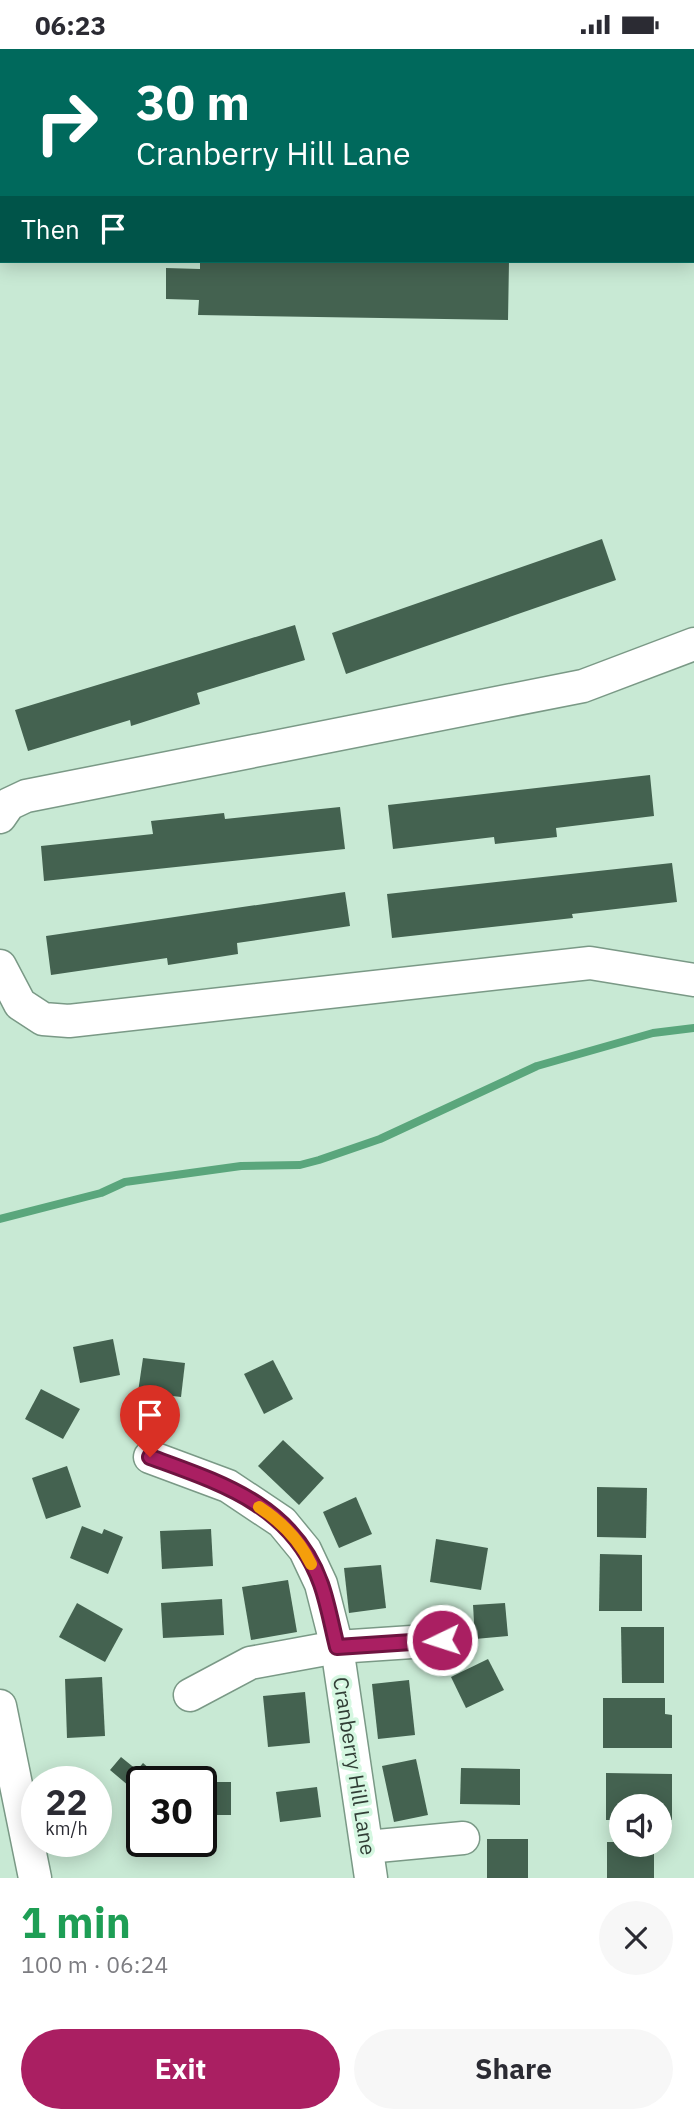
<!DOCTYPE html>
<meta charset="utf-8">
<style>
:root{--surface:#fff;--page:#f7f7f7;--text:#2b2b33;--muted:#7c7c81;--accent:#aa1f62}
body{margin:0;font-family:"IBM Plex Sans",sans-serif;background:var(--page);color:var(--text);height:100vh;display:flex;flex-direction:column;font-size:26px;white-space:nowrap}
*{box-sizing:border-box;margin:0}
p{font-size:23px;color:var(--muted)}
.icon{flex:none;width:38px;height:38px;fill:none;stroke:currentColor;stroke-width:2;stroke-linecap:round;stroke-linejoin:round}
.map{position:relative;height:1829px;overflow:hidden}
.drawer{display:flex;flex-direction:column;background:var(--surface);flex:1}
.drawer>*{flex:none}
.banner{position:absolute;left:0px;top:0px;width:695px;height:214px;box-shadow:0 4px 18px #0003;background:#00695c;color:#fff;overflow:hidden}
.controls{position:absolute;left:609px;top:1745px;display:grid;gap:14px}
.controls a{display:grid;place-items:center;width:63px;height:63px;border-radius:50%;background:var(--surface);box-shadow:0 4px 18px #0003;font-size:35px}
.speed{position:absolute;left:21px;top:1717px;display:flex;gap:14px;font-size:35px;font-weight:700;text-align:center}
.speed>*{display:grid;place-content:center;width:91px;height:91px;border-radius:50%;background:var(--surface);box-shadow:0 4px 18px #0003;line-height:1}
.speed small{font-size:18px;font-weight:400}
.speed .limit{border:4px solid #111;border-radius:10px;background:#fff;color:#111}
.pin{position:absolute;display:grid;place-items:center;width:60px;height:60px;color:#fff;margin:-72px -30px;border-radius:50% 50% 50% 0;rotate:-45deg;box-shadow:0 0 7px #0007}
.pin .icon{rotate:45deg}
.me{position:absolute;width:77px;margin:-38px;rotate:266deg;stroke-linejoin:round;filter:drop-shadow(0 0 5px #0008)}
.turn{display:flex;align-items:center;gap:24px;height:147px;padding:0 21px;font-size:32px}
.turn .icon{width:91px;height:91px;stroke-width:2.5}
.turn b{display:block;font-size:49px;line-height:60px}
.then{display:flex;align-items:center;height:66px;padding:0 21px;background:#0003;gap:14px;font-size:26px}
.round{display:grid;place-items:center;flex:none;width:74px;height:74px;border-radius:37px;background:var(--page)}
.overview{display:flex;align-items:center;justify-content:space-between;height:119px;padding:0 21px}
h1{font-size:42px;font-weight:700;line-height:52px;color:#1e9e55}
.button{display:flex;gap:14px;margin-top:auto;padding:14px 21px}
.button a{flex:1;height:80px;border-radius:42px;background:var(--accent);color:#fff;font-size:28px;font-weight:700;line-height:80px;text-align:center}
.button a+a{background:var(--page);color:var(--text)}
.status{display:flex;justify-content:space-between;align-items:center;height:49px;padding:0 35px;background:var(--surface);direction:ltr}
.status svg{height:19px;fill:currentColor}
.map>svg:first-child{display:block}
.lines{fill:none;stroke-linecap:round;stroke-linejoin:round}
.stream{stroke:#5aa67c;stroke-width:8}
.building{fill:#446250}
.minor-casing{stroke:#7a9986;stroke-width:35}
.minor{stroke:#fff;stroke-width:32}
.route-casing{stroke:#6e1440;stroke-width:18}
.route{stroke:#aa1f62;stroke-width:12}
.slow{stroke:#f59e0b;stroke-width:12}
.labels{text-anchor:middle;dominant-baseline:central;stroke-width:7;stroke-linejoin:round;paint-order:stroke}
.street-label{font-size:21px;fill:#313e36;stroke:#d5f7e1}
</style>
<div class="status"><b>06:23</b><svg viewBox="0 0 49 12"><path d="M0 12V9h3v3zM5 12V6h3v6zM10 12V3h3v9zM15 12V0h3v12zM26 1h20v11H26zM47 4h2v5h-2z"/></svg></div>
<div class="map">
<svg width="694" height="1829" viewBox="0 0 694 1829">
<rect width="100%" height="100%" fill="#c8e9d4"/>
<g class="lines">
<!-- stream -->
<path class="stream" d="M0,1170L101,1144L125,1133L241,1117L300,1116L319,1111L380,1090L537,1017L653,984L694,979"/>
</g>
<!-- building -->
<g class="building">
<path d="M200,212H509L508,271L198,266L199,251L166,250V219L200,220Z"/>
<path d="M602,490L616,531L346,625L332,584Z"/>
<path d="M295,576L305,611L197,644L200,655L131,677L130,671L28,702L15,661Z"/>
<path d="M650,726L654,767L556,779L557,788L495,795L494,788L393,800L388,756Z"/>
<path d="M340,758L345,800L44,832L41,797L153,785L151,772L224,764L225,770Z"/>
<path d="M672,814L677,853L572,865L573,869L392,889L387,845Z"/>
<path d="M345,843L350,877L237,894L238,905L168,916L167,909L51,926L46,887Z"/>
<path d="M113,1290L120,1326L80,1334L73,1298Z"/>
<path d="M143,1309L185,1314L181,1348L138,1343Z"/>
<path d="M273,1311L293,1350L264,1365L244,1325Z"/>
<path d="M41,1340L80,1360L63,1390L25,1370Z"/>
<path d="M283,1391L324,1429L299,1456L258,1417Z"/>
<path d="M67,1417L81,1458L46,1470L32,1429Z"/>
<path d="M597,1438L647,1439L646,1489L597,1488Z"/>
<path d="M356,1448L372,1485L339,1499L323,1463Z"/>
<path d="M82,1477L102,1485L104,1480L123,1488L108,1525L70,1509Z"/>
<path d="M211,1480L213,1517L162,1520L160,1482Z"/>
<path d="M436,1490L488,1499L481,1541L430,1533Z"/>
<path d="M600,1505L642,1506V1562H599Z"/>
<path d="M381,1516L386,1559L349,1564L344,1519Z"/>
<path d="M288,1531L297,1583L251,1591L242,1538Z"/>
<path d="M222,1550L224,1586L163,1589L161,1554Z"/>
<path d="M77,1554L123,1580L105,1613L59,1588Z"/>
<path d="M505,1554L508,1587L475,1590L473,1556Z"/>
<path d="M621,1578H664V1634H622Z"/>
<path d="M488,1610L504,1641L466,1659L451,1628Z"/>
<path d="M102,1628L105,1687L67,1689L65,1630Z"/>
<path d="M409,1631L415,1686L378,1690L372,1635Z"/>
<path d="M305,1643L310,1694L268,1698L263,1647Z"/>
<path d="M603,1649H665V1665L672,1666V1699H603Z"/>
<path d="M121,1708L137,1721L143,1714L158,1727L154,1732H142V1748L110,1721Z"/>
<path d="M416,1710L428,1766L394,1773L382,1717Z"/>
<path d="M461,1719L520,1720V1756L460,1755Z"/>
<path d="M606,1724L672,1725V1771H660V1757H621V1771H606Z"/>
<path d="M196,1725H214V1733H231V1766H201V1732H195Z"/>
<path d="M317,1738L321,1768L280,1773L276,1743Z"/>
<rect x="487" y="1790" width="41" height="39"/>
<path d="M607,1793H621V1796H654V1829H607Z"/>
</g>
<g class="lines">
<!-- minor casing -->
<g class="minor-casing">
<g id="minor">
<path d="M0,768L9,755L26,747L583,637L694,595"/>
<path d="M0,917L20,955L43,970L69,972L590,914L694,931"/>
<path d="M150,1408L228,1437L282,1473L305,1501L321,1535L337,1598L371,1829"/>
<path d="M190,1646L250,1614L337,1598L442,1591"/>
<path d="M0,1657L35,1829"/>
<path d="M367,1798L463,1789"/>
</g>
</g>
<!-- minor -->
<use href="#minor" class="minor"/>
</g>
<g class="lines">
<!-- route casing -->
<g class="route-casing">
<path id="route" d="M150,1408C221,1434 293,1456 321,1535C328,1555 332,1578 337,1598L442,1591"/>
</g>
<!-- route -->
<use href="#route" class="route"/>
<!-- slow -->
<path class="slow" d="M259,1458C282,1473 299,1490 311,1515"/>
</g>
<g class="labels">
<!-- street labels -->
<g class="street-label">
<text transform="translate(355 1717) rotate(81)">Cranberry Hill Lane</text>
</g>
</g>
</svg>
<div class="controls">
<a><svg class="icon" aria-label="sound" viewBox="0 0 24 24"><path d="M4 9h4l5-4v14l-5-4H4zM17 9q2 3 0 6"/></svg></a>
</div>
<div class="speed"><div>22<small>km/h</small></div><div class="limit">30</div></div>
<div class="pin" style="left:150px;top:1408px;background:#d93025"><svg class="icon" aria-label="arrive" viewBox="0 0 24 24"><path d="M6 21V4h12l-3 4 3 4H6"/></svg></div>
<svg class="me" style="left:442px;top:1591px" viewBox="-20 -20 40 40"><circle r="17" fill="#aa1f62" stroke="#fff" stroke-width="3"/><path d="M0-11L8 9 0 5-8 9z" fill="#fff"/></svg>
<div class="banner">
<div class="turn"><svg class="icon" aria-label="right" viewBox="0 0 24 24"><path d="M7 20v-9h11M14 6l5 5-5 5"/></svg><div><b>30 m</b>Cranberry Hill Lane</div></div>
<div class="then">Then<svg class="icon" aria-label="arrive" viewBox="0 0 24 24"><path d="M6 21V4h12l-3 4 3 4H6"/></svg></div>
</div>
</div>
<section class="drawer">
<div class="overview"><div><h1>1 min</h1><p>100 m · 06:24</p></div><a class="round"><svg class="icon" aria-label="close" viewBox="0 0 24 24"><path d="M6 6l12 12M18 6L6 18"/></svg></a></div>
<div class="button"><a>Exit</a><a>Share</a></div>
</section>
